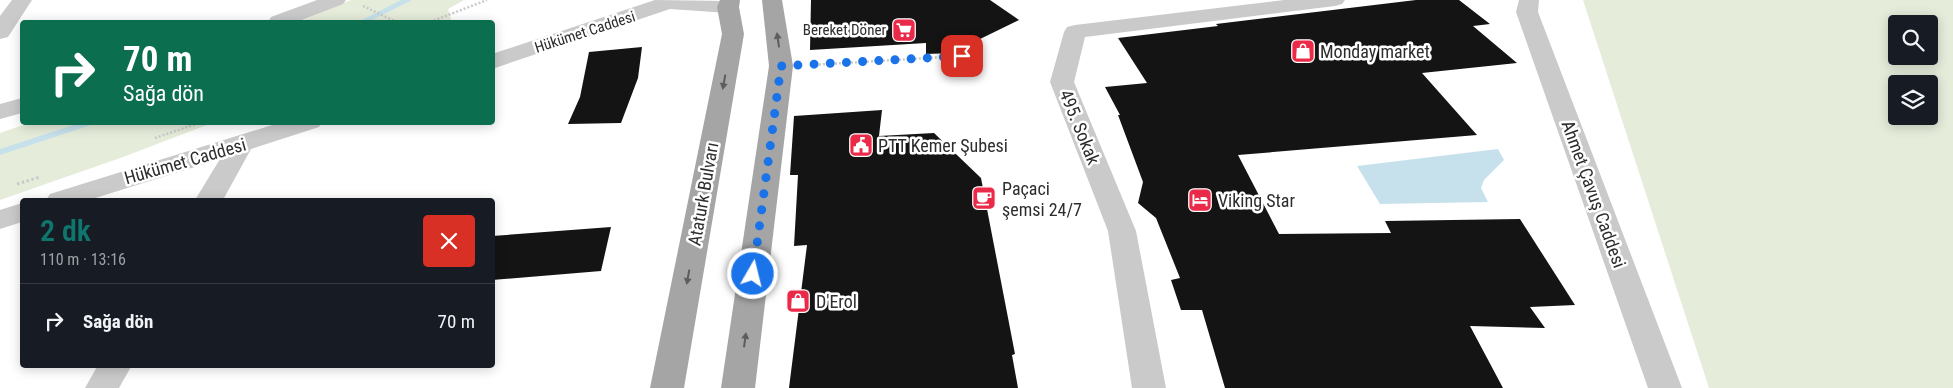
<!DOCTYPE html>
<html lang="tr">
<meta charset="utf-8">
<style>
:root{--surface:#171b24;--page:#20242c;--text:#f1f3f6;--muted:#9ea1a6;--line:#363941;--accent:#0f766e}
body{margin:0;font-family:"Roboto Condensed",sans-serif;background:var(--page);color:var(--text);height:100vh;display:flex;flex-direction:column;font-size:19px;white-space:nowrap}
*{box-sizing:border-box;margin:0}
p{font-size:16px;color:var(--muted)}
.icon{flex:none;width:28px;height:28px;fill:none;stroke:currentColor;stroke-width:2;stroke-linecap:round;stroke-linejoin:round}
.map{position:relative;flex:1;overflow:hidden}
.side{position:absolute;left:20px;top:198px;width:475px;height:170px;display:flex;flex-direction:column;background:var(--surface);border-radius:5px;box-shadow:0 2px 12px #0003}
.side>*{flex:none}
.top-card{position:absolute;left:20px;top:20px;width:475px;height:105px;border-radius:5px;box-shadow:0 2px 12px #0003;background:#0b6e4f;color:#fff;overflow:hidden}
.buttons{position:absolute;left:1888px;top:15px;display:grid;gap:10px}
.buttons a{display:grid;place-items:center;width:50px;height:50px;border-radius:5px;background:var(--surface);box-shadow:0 2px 12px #0003;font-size:25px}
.pin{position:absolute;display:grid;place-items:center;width:42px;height:42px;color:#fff;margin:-21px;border-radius:10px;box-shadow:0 2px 8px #0006}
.me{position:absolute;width:55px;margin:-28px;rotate:8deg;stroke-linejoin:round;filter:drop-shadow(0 0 4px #0008)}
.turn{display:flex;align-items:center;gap:18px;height:105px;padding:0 20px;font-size:22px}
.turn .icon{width:65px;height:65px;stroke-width:2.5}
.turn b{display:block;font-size:35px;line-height:42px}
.round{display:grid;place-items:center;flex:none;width:52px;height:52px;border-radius:5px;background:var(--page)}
.head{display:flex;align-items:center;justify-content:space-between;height:85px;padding:0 20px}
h1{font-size:30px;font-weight:600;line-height:38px;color:var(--accent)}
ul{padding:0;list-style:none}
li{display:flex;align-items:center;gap:15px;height:75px;padding:0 20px;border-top:1px solid var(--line)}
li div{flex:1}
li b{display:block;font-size:19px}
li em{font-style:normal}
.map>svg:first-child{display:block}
.green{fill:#e5ecda;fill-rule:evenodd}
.water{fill:#c6e1ec}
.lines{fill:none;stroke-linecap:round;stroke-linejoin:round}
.stream{fill:#c6e1ec;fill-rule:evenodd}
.building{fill:#141414}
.path-far1{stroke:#cacaca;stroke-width:2.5;stroke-dasharray:2 2;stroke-linecap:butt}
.path{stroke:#cacaca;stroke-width:3;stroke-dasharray:2.5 2.5;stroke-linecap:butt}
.minor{fill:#cacaca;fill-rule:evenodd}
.major{fill:#a5a5a5;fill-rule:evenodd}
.oneway{fill:#5d5d5d}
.route{stroke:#1a73e8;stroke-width:9;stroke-dasharray:0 16.2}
.labels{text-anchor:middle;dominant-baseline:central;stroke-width:5;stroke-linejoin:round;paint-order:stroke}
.far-poi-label{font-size:15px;fill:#2d2d2d;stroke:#fff;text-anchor:end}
.far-street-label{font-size:15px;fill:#2d2d2d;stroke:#fff}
.poi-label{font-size:18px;fill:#2d2d2d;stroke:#fff;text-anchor:start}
.street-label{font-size:18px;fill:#2d2d2d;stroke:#fff}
</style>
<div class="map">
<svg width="1953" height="388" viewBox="0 0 1953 388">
<rect width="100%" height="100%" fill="#fff"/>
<!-- green -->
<g class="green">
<path d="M351,0H464L448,9L452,22H299Z"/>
<path d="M1583,0H1953V388H1709ZM1896,24H1929V56H1896ZM1896,84H1929V116H1896Z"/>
<path d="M29,123V122L212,123L123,157L0,200V133Z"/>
</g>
<!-- water -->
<path class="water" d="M1498,149L1504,160L1484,180L1481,188L1488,202L1380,204L1357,166Z"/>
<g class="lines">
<!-- stream -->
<g class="stream">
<path d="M401,0H412L368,22H358Z"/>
<path d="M83,122H100L0,155V149Z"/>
</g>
</g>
<!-- building -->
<g class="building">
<path d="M811,0H990L1019,20L978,40L981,52L926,54V43L810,50Z"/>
<path d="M1416,0H1459L1490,24L1473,26L1517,63L1422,73L1477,135L1238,155L1279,234L1391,233L1385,221L1520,219L1575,305L1530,307L1545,328L1470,326L1503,388H1225L1202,310H1181L1171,280L1180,278L1156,218L1138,203L1143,182L1118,115H1120L1105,87L1147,83L1118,38L1218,26L1216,24Z"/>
<path d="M642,47L638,78L621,123L568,124L580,97L589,52Z"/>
<path d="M882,110L879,136L934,133L981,178L1015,354L1012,355L1018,388H789L807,245L794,246L798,175H790L794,116Z"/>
<path d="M611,227L601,271L492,280V236Z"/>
</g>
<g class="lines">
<!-- path-far1 -->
<g class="path-far1">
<path d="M363,6L396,22"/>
<path d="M430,22L487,0"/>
<path d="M811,65L962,56"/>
<path d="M155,138L202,122"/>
</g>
<!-- path -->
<path class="path" d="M17,184L40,177"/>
<!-- minor -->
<g class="minor">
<path d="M12,0H32L8,37L0,39V16Z"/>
<path d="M317,0H346L343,4L297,22H268L271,17Z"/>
<path d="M655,0L728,1L735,3L739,7L735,11L728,13L670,9L492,69V54Z"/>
<path d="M1284,0H1345L1342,4L1335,6L1085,37L1074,82L1136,231L1166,388H1132L1108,231L1050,82L1064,32L1067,27L1075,25Z"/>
<path d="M1519,0H1539L1538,12L1682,388H1648L1516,12Z"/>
<path d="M22,98V113L0,119V104Z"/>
<path d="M282,122H322L319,127L251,149L223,200H195L220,159L89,200H46L50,194Z"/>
<path d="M22,203V222L0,229V210Z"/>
<path d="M98,365H132L119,388H85Z"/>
</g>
<!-- major -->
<g class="major">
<path d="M720,0H740L739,7L744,34L684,388H650L722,34L717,7Z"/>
<path d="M762,0H782L793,66L755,388H721L769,66Z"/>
</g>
</g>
<!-- one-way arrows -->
<defs><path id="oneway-solid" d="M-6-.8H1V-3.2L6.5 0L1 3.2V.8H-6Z" transform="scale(1.25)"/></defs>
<g class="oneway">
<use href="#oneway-solid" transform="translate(778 40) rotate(-98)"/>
<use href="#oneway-solid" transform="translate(724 82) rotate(100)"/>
<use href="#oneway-solid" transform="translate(688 277) rotate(100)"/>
<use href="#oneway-solid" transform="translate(745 340) rotate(-82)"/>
</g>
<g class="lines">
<!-- route -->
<path class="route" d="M753,274L781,66L962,56"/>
</g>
<!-- icons -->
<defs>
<g id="supermarket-square" transform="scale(1.25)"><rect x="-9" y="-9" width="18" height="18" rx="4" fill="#ea2a48" stroke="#fff"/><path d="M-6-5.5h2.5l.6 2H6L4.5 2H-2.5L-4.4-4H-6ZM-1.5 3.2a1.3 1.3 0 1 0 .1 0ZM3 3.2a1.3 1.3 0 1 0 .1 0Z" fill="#fff"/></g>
<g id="shop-square" transform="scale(1.25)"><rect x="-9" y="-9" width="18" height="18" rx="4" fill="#ea2a48" stroke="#fff"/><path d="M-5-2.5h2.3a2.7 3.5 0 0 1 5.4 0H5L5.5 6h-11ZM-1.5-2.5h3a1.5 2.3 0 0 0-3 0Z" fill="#fff"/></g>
<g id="civic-square" transform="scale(1.25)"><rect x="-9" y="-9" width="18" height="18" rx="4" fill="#ea2a48" stroke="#fff"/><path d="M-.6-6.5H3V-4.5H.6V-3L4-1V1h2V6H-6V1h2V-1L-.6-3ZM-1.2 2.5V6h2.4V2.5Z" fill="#fff"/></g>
<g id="cafe-square" transform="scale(1.25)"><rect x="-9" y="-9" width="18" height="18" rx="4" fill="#ea2a48" stroke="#fff"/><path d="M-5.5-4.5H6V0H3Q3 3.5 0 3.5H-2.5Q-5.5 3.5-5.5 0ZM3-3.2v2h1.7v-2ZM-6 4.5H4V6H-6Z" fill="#fff"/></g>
<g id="hotel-square" transform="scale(1.25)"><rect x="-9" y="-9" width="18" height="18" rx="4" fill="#ea2a48" stroke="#fff"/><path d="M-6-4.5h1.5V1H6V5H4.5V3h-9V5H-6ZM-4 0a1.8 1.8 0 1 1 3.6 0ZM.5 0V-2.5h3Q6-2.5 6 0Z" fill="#fff"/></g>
</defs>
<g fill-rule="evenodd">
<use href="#supermarket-square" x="904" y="30"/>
<use href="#shop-square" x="1303" y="51"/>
<use href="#civic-square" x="861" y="145"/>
<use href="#cafe-square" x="984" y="198"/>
<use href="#hotel-square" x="1200" y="200"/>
<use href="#shop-square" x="798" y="301"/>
</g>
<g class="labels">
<!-- far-poi labels -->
<g class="far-poi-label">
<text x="886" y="30">Bereket Döner</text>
</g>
<!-- far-street labels -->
<g class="far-street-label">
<text transform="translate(585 32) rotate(-18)">Hükümet Caddesi</text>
</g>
<!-- poi labels -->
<g class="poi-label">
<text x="1320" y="51">Monday market</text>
<text x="878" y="145">PTT Kemer Şubesi</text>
<text x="1002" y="188">Paçaci<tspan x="1002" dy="21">şemsi 24/7</tspan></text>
<text x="1218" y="200">Viking Star</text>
<text x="816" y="301">D'Erol</text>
</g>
<!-- street labels -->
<g class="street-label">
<text transform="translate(1080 127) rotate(68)">495. Sokak</text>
<text transform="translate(185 161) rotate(-16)">Hükümet Caddesi</text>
<text transform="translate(703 194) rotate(-80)">Ataturk Bulvarı</text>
<text transform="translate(1594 194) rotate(70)">Ahmet Çavuş Caddesi</text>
</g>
</g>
</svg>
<div class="buttons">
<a><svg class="icon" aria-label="search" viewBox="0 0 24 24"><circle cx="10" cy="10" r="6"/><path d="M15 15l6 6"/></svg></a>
<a><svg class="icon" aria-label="layers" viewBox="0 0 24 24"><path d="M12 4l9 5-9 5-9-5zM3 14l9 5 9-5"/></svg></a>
</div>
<div class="pin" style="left:962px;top:56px;background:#d93025"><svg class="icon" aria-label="arrive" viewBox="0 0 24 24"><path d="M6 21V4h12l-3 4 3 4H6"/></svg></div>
<svg class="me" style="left:753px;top:274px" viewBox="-20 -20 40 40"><circle r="17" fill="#1a73e8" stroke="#fff" stroke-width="3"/><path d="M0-11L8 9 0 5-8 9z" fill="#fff"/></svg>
<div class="top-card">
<div class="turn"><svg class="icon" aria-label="right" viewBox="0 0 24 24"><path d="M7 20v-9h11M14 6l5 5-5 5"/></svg><div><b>70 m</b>Sağa dön</div></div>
</div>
<section class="side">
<div class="head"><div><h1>2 dk</h1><p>110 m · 13:16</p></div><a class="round" style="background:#d93025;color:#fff"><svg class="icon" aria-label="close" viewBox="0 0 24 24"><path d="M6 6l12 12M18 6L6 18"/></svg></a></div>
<ul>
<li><svg class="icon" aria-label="right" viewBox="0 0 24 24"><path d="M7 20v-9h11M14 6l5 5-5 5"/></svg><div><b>Sağa dön</b></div><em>70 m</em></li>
</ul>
</section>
</div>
